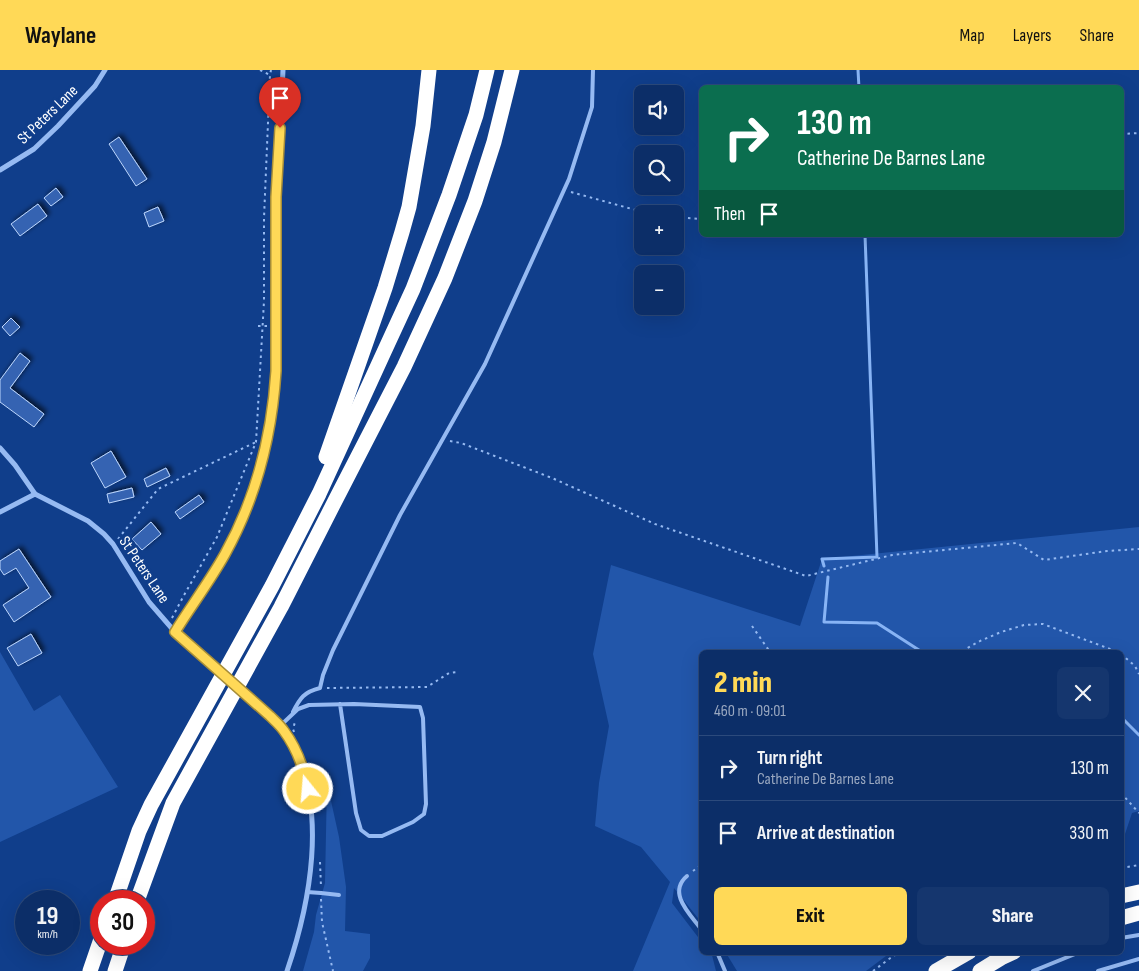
<!DOCTYPE html>
<meta charset="utf-8">
<style>
:root{--surface:#0c2e68;--page:#15366e;--text:#f1f3f6;--muted:#9aa8c0;--line:#2c4a7c;--accent:#ffd957}
body{margin:0;font-family:"Sofia Sans Condensed",sans-serif;background:var(--page);color:var(--text);height:100vh;display:flex;flex-direction:column;font-size:19px;white-space:nowrap}
*{box-sizing:border-box;margin:0}
p{font-size:16px;color:var(--muted)}
.icon{flex:none;width:28px;height:28px;fill:none;stroke:currentColor;stroke-width:2;stroke-linecap:round;stroke-linejoin:round}
.map{position:relative;flex:1;overflow:hidden}
.sheet{position:absolute;left:699px;top:580px;width:425px;height:305px;display:flex;flex-direction:column;background:var(--surface);border-radius:8px;box-shadow:0 5px 20px #0002,0 0 0 1px var(--line)}
.sheet>*{flex:none}
.banner{position:absolute;left:699px;top:15px;width:425px;height:152px;border-radius:8px;box-shadow:0 5px 20px #0002,0 0 0 1px var(--line);background:#0b6e4f;color:#fff;overflow:hidden}
.buttons{position:absolute;left:634px;top:15px;display:grid;gap:10px}
.buttons a{display:grid;place-items:center;width:50px;height:50px;border-radius:8px;background:var(--surface);box-shadow:0 5px 20px #0002,0 0 0 1px var(--line);font-size:25px}
.speed{position:absolute;left:15px;top:820px;display:flex;gap:10px;font-size:25px;font-weight:700;text-align:center}
.speed>*{display:grid;place-content:center;width:65px;height:65px;border-radius:50%;background:var(--surface);box-shadow:0 5px 20px #0002,0 0 0 1px var(--line);line-height:1}
.speed small{font-size:12px;font-weight:400}
.speed .limit{border:8px solid #d22;background:#fff;color:#111}
.pin{position:absolute;display:grid;place-items:center;width:42px;height:42px;color:#fff;margin:-51px -21px;border-radius:50% 50% 50% 0;rotate:-45deg;box-shadow:0 0 5px #0007}
.pin .icon{rotate:45deg}
.me{position:absolute;width:55px;margin:-28px;rotate:343deg;stroke-linejoin:round;filter:drop-shadow(0 0 4px #0008)}
.turn{display:flex;align-items:center;gap:18px;height:105px;padding:0 15px;font-size:22px}
.turn .icon{width:65px;height:65px;stroke-width:2.5}
.turn b{display:block;font-size:35px;line-height:42px}
.then{display:flex;align-items:center;height:48px;padding:0 15px;background:#0003;gap:10px;font-size:19px}
.round{display:grid;place-items:center;flex:none;width:52px;height:52px;border-radius:8px;background:var(--page)}
.overview{display:flex;align-items:center;justify-content:space-between;height:85px;padding:0 15px}
h1{font-size:30px;font-weight:800;line-height:38px;color:var(--accent)}
.button{display:flex;gap:10px;margin-top:auto;padding:10px 15px}
.button a{flex:1;height:58px;border-radius:8px;background:var(--accent);color:#111;font-size:20px;font-weight:800;line-height:58px;text-align:center}
.button a+a{background:var(--page);color:var(--text)}
ul{padding:0;list-style:none}
li{display:flex;align-items:center;gap:15px;height:65px;padding:0 15px;border-top:1px solid var(--line)}
li div{flex:1}
li b{display:block;font-size:19px}
li em{font-style:normal}
header{display:flex;align-items:center;gap:30px;box-sizing:border-box;height:70px;padding:0 25px;background:var(--accent);color:#111}
header strong{font-size:24px}
nav{display:flex;gap:28px;margin-inline-start:auto;font-size:18px}
.map>svg:first-child{display:block}
.green{fill:#2256aa}
.lines{fill:none;stroke-linecap:round;stroke-linejoin:round}
.stream{stroke:#88b4f5;stroke-width:3}
.building{fill:#3464b2;stroke:#bdd6fd;filter:url(#shadow)}
.path{stroke:#96baf2;stroke-width:2;stroke-dasharray:2.5 4;stroke-linecap:butt}
.lane{stroke:#96baf2;stroke-width:4}
.street{stroke:#96baf2;stroke-width:5}
.highway{stroke:#fff;stroke-width:15}
.street-bridge{stroke:#96baf2;stroke-width:5}
.route-casing{stroke:#a68d39;stroke-width:12}
.route{stroke:#ffd957;stroke-width:9}
.labels{text-anchor:middle;dominant-baseline:central;stroke-width:5;stroke-linejoin:round;paint-order:stroke}
.street-label{font-size:16px;fill:#fff;stroke:#103e8b}
</style>
<header>
<strong>Waylane</strong>
<nav><a>Map</a><a>Layers</a><a>Share</a></nav>
</header>
<div class="map">
<svg width="1139" height="901" viewBox="0 0 1139 901">
<defs>
<filter id="shadow"><feDropShadow dx="3" dy="-3" stdDeviation="2.5" flood-color="#0009"/></filter>
</defs>
<rect width="100%" height="100%" fill="#103e8b"/>
<!-- green -->
<g class="green">
<path d="M1139,457V741L1132,743L1124,767L1121,768V582H701V852L674,818L672,833L701,871V882L710,883L712,885L716,901H633L670,812L641,777L595,756L599,713L609,656L593,584L611,495L800,556L822,489Z"/>
<path d="M0,582L34,641L60,625L118,717L0,772Z"/>
<path d="M327,713L339,767L346,817L345,861L370,864V888L363,901H303L314,862L316,845L325,813Z"/>
<path d="M726,883H890L866,901H737Z"/>
</g>
<g class="lines">
<!-- stream -->
<g class="stream">
<path d="M858,0L859,18"/>
<path d="M824,496L822,489L877,487L865,165"/>
<path d="M828,507L824,552L877,553L922,582"/>
<path d="M1121,647L1139,665"/>
</g>
</g>
<!-- building -->
<g class="building">
<path d="M119,67L147,109L136,116L109,74Z"/>
<path d="M56,118L63,127L51,136L44,128Z"/>
<path d="M38,134L47,146L20,166L11,154Z"/>
<path d="M158,137L164,151L149,157L144,143Z"/>
<path d="M11,248L20,257L10,266L2,257Z"/>
<path d="M20,283L30,291L10,318L44,344L34,357L0,332V310Z"/>
<path d="M111,381L126,407L105,418L91,393Z"/>
<path d="M166,398L170,406L147,417L144,409Z"/>
<path d="M132,418L134,427L109,433L107,424Z"/>
<path d="M199,425L204,432L180,449L175,442Z"/>
<path d="M151,452L161,464L142,480L132,469Z"/>
<path d="M19,479L51,527L14,552L3,535L29,518L16,498L4,505L0,499V491Z"/>
<path d="M31,564L42,583L18,596L7,578Z"/>
</g>
<g class="lines">
<!-- path -->
<g class="path">
<path d="M260,0L270,5"/>
<path d="M1121,64L1139,63"/>
<path d="M571,122L650,144"/>
<path d="M675,147L701,149"/>
<path d="M258,256H268"/>
<path d="M450,371L461,373L552,408L655,454L806,506L892,485L1017,473L1044,490L1107,481L1139,479"/>
<path d="M118,469L158,419L256,372"/>
<path d="M172,548L183,527L217,467L256,372L264,231V148L270,5L271,0"/>
<path d="M752,556L770,582"/>
<path d="M962,581L980,571L1001,562L1024,555L1043,554L1118,582"/>
<path d="M1121,584L1135,596L1139,604"/>
<path d="M327,618L427,617L449,603L458,602"/>
<path d="M294,662L293,659L295,652"/>
<path d="M1121,723L1139,743"/>
<path d="M320,792L321,817"/>
<path d="M1121,798L1139,795"/>
<path d="M693,801L701,795"/>
<path d="M321,829L322,852L333,901"/>
<path d="M873,901L889,889L900,882"/>
</g>
<!-- lane -->
<g class="lane">
<path d="M293,642C300,628 304,622 320,618L323,605L333,580L400,445L485,294L564,120L569,109L592,37L593,0"/>
<path d="M280,656L298,639L309,635L354,634L420,637L423,648L426,734L424,744L413,752L382,766H369L361,760L356,743L340,634"/>
<path d="M687,806C667,823 690,844 701,859"/>
<path d="M307,822L321,823L339,825"/>
<path d="M1121,868L1139,865"/>
<path d="M717,882L725,901"/>
<path d="M1033,901L1080,882"/>
<path d="M1098,901L1139,889"/>
</g>
<!-- street -->
<g class="street">
<path d="M0,100L34,79L58,56L95,16L105,0"/>
<path d="M0,378L15,395L35,424L88,451L104,464L113,474L149,532L175,562"/>
<path d="M0,442L35,424"/>
<path d="M198,583L175,562C191,536 210,511 225,485C256,428 272,365 276,301L277,127L283,0"/>
<path d="M254,632C270,643 283,659 292,675C328,740 310,834 287,901"/>
</g>
<!-- highway -->
<g class="highway">
<path d="M326,387L385,218L402,162L409,137L423,56L429,0"/>
<path d="M1121,826L1139,822"/>
<path d="M115,831L139,761L151,735L272,516L319,424L384,282L413,219L449,125L476,45L487,0"/>
<path d="M137,831L173,733L281,537L336,429L404,297L445,208L475,131L494,72L512,0"/>
<path d="M1121,848L1139,843"/>
<path d="M90,901L101,869"/>
<path d="M115,901L124,874"/>
<path d="M936,901L969,882"/>
<path d="M980,901L1001,888L1014,882"/>
</g>
<!-- street-bridge -->
<path class="street-bridge" d="M198,583L254,632"/>
</g>
<g class="lines">
<!-- route casing -->
<g class="route-casing">
<path id="route" d="M280,58L276,127V301C272,365 256,428 225,484C210,511 191,536 175,562L270,646C275,651 280,655 284,661C296,677 304,699 308,719"/>
</g>
<!-- route -->
<use href="#route" class="route"/>
</g>
<g class="labels">
<!-- street labels -->
<g class="street-label">
<text transform="translate(48 45) rotate(-44)">St Peters Lane</text>
<text transform="translate(144 500) rotate(56)">St Peters Lane</text>
</g>
</g>
</svg>
<div class="buttons">
<a><svg class="icon" aria-label="sound" viewBox="0 0 24 24"><path d="M4 9h4l5-4v14l-5-4H4zM17 9q2 3 0 6"/></svg></a>
<a><svg class="icon" aria-label="search" viewBox="0 0 24 24"><circle cx="10" cy="10" r="6"/><path d="M15 15l6 6"/></svg></a>
<a>+</a>
<a>−</a>
</div>
<div class="speed"><div>19<small>km/h</small></div><div class="limit">30</div></div>
<div class="pin" style="left:280px;top:58px;background:#d93025"><svg class="icon" aria-label="arrive" viewBox="0 0 24 24"><path d="M6 21V4h12l-3 4 3 4H6"/></svg></div>
<svg class="me" style="left:308px;top:719px" viewBox="-20 -20 40 40"><circle r="17" fill="#ffd957" stroke="#fff" stroke-width="3"/><path d="M0-11L8 9 0 5-8 9z" fill="#fff"/></svg>
<div class="banner">
<div class="turn"><svg class="icon" aria-label="right" viewBox="0 0 24 24"><path d="M7 20v-9h11M14 6l5 5-5 5"/></svg><div><b>130 m</b>Catherine De Barnes Lane</div></div>
<div class="then">Then<svg class="icon" aria-label="arrive" viewBox="0 0 24 24"><path d="M6 21V4h12l-3 4 3 4H6"/></svg></div>
</div>
<section class="sheet">
<div class="overview"><div><h1>2 min</h1><p>460 m · 09:01</p></div><a class="round"><svg class="icon" aria-label="close" viewBox="0 0 24 24"><path d="M6 6l12 12M18 6L6 18"/></svg></a></div>
<ul>
<li><svg class="icon" aria-label="right" viewBox="0 0 24 24"><path d="M7 20v-9h11M14 6l5 5-5 5"/></svg><div><b>Turn right</b><p>Catherine De Barnes Lane</p></div><em>130 m</em></li>
<li><svg class="icon" aria-label="arrive" viewBox="0 0 24 24"><path d="M6 21V4h12l-3 4 3 4H6"/></svg><div><b>Arrive at destination</b></div><em>330 m</em></li>
</ul>
<div class="button"><a>Exit</a><a>Share</a></div>
</section>
</div>
